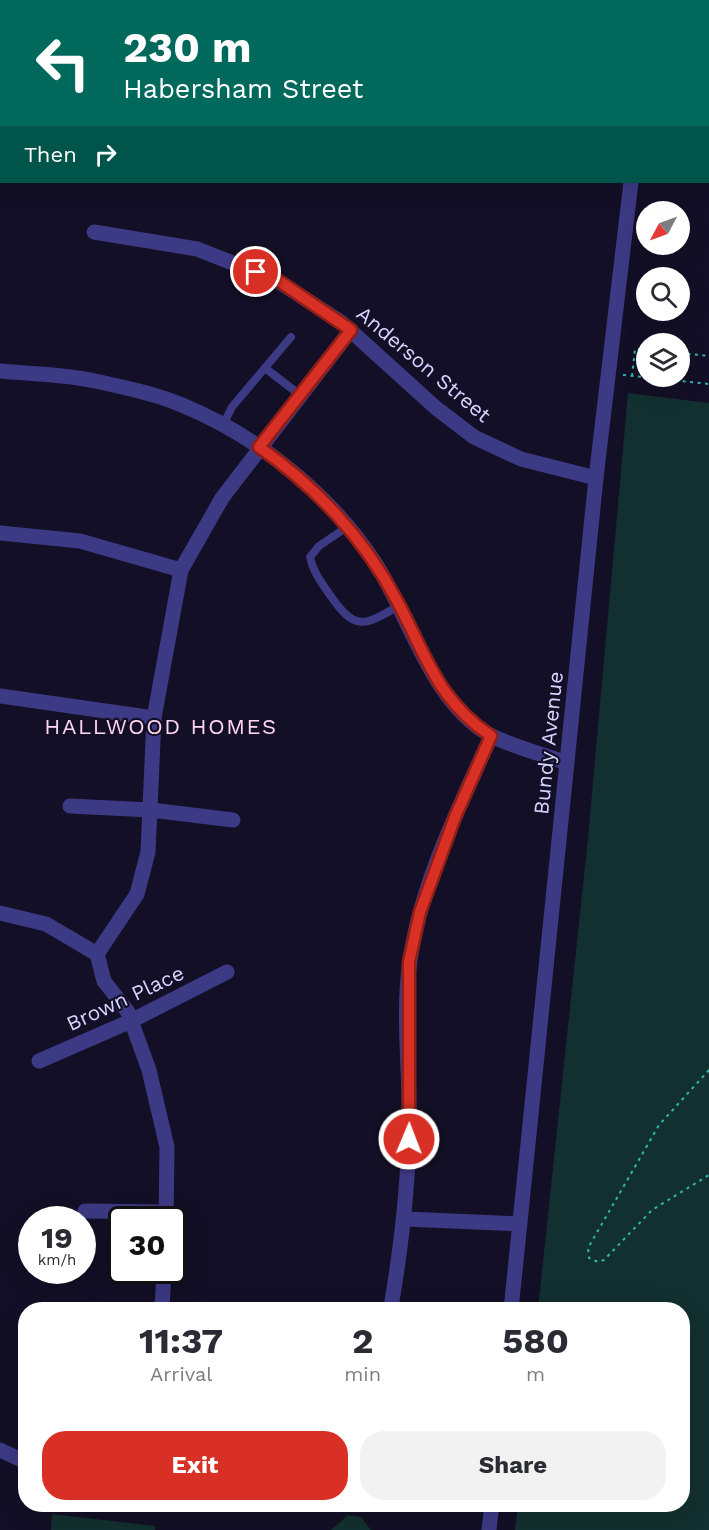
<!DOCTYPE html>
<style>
:root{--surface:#fff;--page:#f2f2f3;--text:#2b2b33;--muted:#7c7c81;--accent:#d93025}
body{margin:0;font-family:"Work Sans",sans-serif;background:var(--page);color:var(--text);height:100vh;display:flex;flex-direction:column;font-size:22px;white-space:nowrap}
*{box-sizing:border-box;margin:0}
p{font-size:20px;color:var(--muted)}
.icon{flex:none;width:33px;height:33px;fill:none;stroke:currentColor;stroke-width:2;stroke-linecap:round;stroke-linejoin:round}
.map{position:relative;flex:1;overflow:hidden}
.details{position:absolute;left:18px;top:1302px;width:672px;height:210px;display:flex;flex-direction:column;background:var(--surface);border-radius:24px;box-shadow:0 6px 24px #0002}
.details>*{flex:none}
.banner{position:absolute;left:0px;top:0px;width:710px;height:183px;box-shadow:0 6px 24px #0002;background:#00695c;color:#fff;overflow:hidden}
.needle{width:39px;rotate:229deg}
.fabs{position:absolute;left:636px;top:201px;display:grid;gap:12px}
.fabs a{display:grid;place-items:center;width:54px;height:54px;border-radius:50%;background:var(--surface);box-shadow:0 6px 24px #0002;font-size:30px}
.speed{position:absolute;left:18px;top:1206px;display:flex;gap:12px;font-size:30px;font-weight:700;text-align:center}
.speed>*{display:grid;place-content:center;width:78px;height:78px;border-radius:50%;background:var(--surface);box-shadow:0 6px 24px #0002;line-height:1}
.speed small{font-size:15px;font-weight:400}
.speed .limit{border:3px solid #111;border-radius:9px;background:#fff;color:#111}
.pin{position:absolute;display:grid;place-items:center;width:51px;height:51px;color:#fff;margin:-26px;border:3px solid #fff;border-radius:50%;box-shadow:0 2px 6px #0007}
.me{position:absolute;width:66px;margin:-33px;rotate:1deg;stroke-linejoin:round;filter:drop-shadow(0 0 4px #0008)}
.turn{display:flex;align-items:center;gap:21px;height:126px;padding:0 24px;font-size:27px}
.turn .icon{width:78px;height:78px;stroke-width:2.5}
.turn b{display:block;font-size:42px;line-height:51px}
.then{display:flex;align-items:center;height:57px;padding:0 24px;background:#0003;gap:12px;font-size:22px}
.eta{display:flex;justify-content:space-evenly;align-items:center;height:102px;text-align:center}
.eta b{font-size:36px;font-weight:700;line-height:42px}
.action{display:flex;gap:12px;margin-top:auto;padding:12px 24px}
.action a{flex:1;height:69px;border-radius:24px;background:var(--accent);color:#fff;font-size:24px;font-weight:700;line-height:69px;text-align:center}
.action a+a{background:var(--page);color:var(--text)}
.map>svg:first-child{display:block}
.green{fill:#12302f}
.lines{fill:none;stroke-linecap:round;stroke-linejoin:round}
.path{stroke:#2fb8b0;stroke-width:2;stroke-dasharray:3 4.5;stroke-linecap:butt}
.lane{stroke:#3d3a85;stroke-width:8}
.street{stroke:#3d3a85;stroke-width:15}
.route-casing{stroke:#8d1f18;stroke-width:15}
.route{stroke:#d93025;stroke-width:10}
.labels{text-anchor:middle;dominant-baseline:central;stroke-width:4.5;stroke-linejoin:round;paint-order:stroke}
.street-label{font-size:21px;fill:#d9d4ff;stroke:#130f26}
.neighbourhood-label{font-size:22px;letter-spacing:1.5px;fill:#ffd6f0;stroke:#130f26}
</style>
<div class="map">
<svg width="709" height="1530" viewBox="0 0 709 1530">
<rect width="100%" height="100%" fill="#130f26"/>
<!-- green -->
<g class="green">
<path d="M628,393L709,403V1530H515L518,1505L682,1504V1310L538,1309L588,838Z"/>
<path d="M52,1514L155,1526V1530H51Z"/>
<path d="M348,1515L361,1517L371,1530H331Z"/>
</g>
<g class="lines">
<!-- path -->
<g class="path">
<path d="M98,2L100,0"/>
<path d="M0,85L2,83"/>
<path d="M680,353L709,356"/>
<path d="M623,375L709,384"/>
<path d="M632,376L635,349L646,350"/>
<path d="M709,1070L659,1125L588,1248L589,1258L598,1262L604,1260L652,1210L709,1175"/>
</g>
<!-- lane -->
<g class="lane">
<path d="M265,368L300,395"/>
<path d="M223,425L232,407L291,337"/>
<path d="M347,527L319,546L310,557C313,572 321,582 330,595C355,631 363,627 400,605"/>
</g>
<!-- street -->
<g class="street">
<path d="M39,2L41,0"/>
<path d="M652,2V0"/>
<path d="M0,33L2,32"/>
<path d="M94,232L197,249L276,280L341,322L436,408L474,437L521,459L596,478"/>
<path d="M0,371C31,374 64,374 95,381C123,387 156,394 182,405C259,437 330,494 376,564C410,618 432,703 490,735C513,747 542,754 567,763"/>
<path d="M0,533L80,541L181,570"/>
<path d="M0,696L154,718"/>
<path d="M70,806L151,810L233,820"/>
<path d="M0,913L46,924L97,954L104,981L128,1012L149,1070L167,1147L166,1220"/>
<path d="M97,954L137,894L148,852L154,718L181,570L222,498L351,330"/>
<path d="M39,1061L131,1021L227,972"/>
<path d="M85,1211L166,1212"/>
<path d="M405,1219L520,1224"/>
<path d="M392,1301C402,1241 409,1182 409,1120C410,1068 402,1013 410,961C420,885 460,806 491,736"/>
<path d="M162,1310L164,1270"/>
<path d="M511,1310L596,478L631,182"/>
<path d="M0,1450L26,1462"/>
<path d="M489,1530L492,1504"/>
</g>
</g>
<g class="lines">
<!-- route casing -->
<g class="route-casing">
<path id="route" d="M256,272L276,279L351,330L259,447C315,486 364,538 396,599C426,654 436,699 491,736L455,817L420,912L409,962V1139"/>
</g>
<!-- route -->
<use href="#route" class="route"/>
</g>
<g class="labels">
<!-- street labels -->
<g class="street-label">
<text transform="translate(424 364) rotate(40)">Anderson Street</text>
<text transform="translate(548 743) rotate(-84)">Bundy Avenue</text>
<text transform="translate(125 998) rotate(-25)">Brown Place</text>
</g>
<!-- neighbourhood labels -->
<g class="neighbourhood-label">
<text x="161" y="726">HALLWOOD HOMES</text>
</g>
</g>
</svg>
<div class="fabs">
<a><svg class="needle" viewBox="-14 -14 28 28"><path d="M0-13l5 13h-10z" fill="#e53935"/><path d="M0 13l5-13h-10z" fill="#7c7c81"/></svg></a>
<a><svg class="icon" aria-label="search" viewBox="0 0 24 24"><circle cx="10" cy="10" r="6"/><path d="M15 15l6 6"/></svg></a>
<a><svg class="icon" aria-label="layers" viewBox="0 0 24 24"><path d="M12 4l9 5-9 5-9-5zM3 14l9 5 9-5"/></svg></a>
</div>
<div class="speed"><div>19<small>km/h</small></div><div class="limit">30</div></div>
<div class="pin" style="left:256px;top:272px;background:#d93025"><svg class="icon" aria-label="arrive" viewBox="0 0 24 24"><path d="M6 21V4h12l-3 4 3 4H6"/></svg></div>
<svg class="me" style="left:409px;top:1139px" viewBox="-20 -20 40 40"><circle r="17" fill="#d93025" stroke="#fff" stroke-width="3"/><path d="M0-11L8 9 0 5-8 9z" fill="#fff"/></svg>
<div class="banner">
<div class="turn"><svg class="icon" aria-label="left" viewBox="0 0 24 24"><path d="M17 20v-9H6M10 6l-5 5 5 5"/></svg><div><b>230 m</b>Habersham Street</div></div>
<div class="then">Then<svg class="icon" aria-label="right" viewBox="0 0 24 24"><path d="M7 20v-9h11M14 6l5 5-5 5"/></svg></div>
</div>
<section class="details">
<div class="eta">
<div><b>11:37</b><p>Arrival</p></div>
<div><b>2</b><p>min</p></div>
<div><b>580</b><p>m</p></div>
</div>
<div class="action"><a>Exit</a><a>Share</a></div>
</section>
</div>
